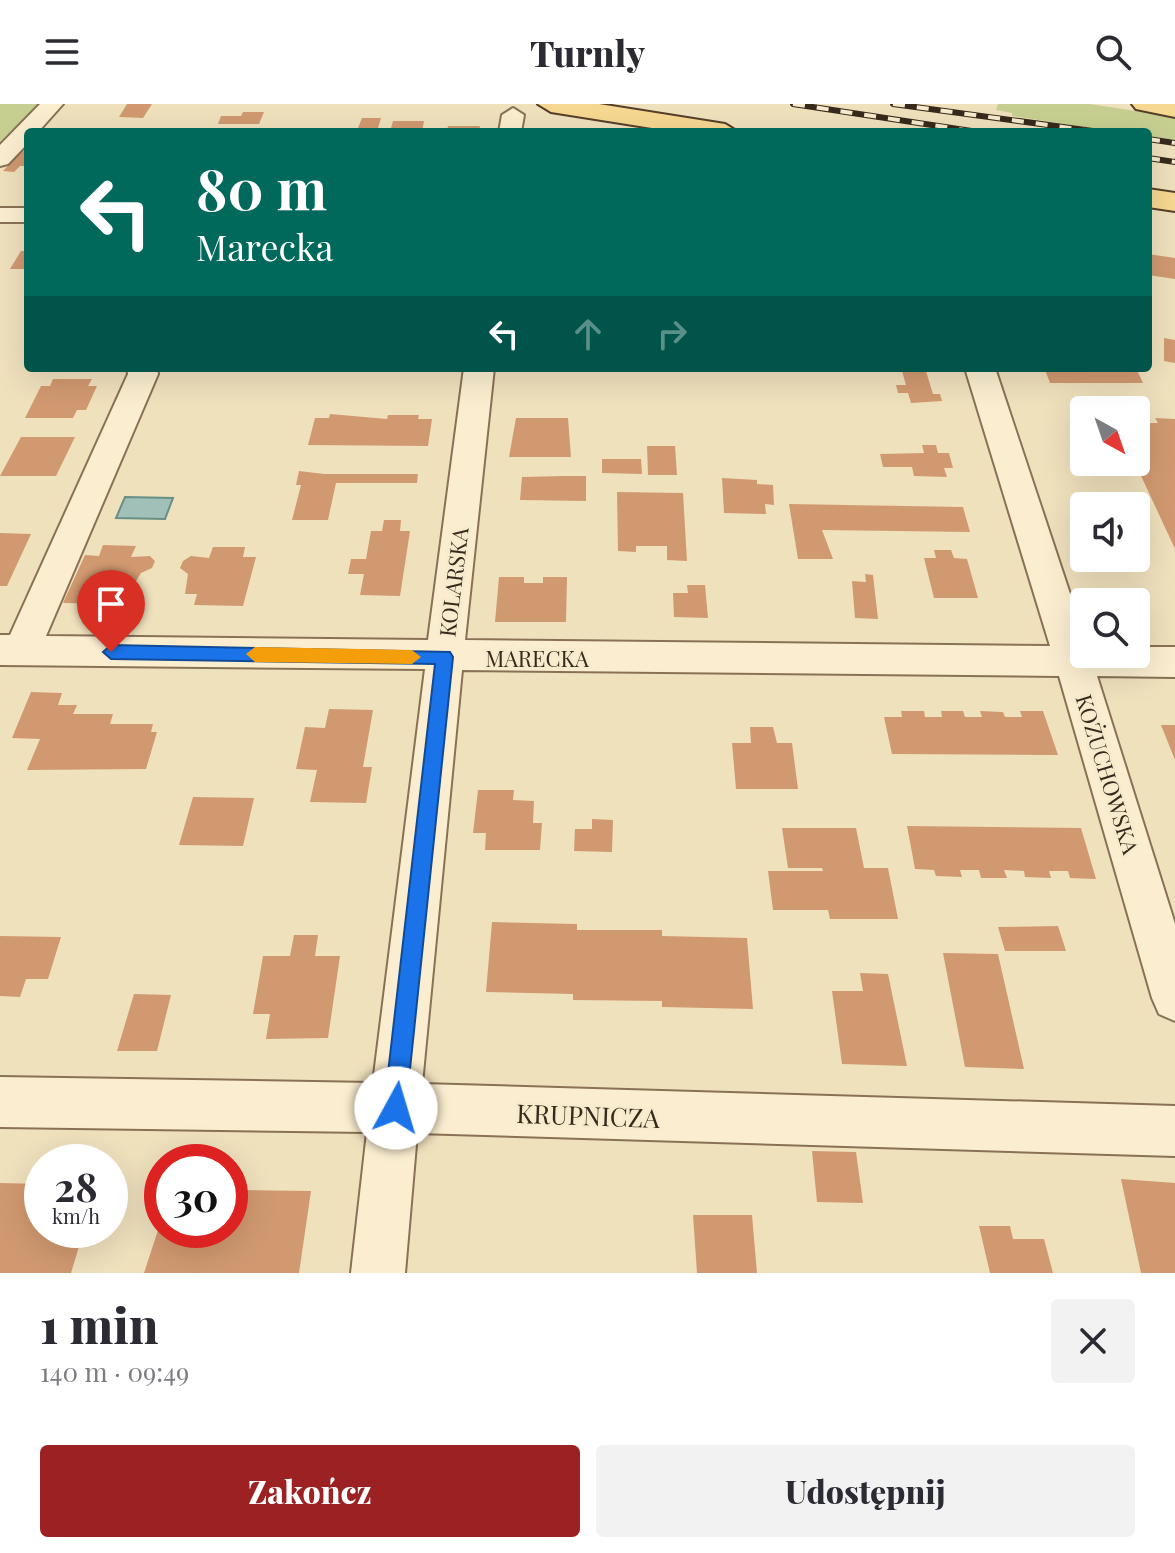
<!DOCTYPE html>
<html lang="pl">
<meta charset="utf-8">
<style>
:root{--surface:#fff;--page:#f2f2f3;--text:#2b2b33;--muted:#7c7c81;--accent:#9c2122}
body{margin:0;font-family:"Playfair Display",serif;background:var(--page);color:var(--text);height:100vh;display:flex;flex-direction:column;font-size:30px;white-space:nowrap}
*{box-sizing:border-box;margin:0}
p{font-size:26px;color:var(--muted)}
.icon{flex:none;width:44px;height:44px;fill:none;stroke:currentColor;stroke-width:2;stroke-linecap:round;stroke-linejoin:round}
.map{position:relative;height:1169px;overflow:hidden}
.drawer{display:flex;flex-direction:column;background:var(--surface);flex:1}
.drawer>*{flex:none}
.guide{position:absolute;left:24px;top:24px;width:1128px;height:244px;border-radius:8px;box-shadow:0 8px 32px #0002;background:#00695c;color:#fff;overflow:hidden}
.needle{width:52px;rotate:140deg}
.tools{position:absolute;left:1070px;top:292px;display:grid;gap:16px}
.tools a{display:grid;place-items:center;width:80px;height:80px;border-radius:8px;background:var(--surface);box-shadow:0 8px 32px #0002;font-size:40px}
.speed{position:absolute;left:24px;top:1040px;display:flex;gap:16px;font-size:40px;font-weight:700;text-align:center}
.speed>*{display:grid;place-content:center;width:104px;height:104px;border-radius:50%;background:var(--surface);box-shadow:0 8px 32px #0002;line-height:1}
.speed small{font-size:20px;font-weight:400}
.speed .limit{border:12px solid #d22;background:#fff;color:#111}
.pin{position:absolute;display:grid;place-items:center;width:68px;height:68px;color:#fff;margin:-82px -34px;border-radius:50% 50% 50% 0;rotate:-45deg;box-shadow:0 0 8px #0007}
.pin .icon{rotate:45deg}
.me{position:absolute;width:88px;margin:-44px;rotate:6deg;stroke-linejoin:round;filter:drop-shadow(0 0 6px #0008)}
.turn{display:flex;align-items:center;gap:28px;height:168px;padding:0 40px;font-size:36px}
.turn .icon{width:104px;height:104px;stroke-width:2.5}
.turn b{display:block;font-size:56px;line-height:68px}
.lanes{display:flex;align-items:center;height:76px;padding:0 40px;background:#0003;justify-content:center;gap:40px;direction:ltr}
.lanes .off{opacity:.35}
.round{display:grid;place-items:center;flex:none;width:84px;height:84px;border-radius:8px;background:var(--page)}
.overview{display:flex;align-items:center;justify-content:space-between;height:136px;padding:0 40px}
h1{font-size:48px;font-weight:800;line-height:60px}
.action{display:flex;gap:16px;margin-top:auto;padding:16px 40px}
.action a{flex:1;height:92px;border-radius:8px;background:var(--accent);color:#fff;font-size:32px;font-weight:800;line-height:92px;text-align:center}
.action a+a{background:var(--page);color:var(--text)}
header{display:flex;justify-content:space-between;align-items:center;height:104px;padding:0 40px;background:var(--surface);font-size:36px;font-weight:800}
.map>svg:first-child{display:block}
.green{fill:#c7cf90}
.water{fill:#a1c1b8;stroke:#688f86;stroke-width:2}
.building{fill:#d19970}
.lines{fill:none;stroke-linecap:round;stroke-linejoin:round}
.minor-casing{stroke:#897155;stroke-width:4}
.major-casing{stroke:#563f2a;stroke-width:4}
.minor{fill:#fbeed0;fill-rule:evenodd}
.major{fill:#f7d891;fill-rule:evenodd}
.rail-casing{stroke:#37291b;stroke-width:6}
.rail{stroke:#f7ebcd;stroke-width:4;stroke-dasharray:12;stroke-linecap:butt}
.route{fill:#1a73e8;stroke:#114b97;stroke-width:2}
.slow{fill:#f59e0b}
.labels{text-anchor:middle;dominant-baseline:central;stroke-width:6;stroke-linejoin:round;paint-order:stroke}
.street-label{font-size:22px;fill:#37291b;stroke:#f7ebcd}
.near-street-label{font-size:26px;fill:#37291b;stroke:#f7ebcd}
</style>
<header><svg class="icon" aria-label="menu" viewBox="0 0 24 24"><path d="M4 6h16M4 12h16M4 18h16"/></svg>Turnly<svg class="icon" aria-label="search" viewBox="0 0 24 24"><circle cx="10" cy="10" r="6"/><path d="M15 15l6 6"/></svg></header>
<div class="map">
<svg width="1175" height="1169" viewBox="0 0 1175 1169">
<rect width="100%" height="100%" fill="#f0e1bd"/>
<!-- green -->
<g class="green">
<path d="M0,0H39L0,38Z"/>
<path d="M998,0H1090L1175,13V36L1148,32V28H1118L1012,12V9L996,6Z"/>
</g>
<!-- water -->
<path class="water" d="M125,393L173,394L165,415L116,414Z"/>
<!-- building -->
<g class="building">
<path d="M127,0H152L143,14L119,13Z"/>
<path d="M243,8H264L259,20H218L221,12H241Z"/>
<path d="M362,14H381L378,24H358Z"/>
<path d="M393,17H424L422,28H390Z"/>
<path d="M448,22H480L479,28H447Z"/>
<path d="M22,47L28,48V62H20L14,68L3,67Z"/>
<path d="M21,147H28V165H10Z"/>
<path d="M1148,150L1175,154V175L1148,171Z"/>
<path d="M1164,234L1175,236V259L1164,257Z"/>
<path d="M891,264H925L933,290H940L942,297L911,299L908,289H898L896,281H906L902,267H892Z"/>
<path d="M1065,264H1136L1143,279H1050L1045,266L1066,267Z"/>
<path d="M53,275H92L88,282H97L86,306H77L73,314H25L41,282H50Z"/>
<path d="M330,310L387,315L388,311H419L418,315H432L428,342L308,341L315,314H329Z"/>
<path d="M516,314H568L571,353H509Z"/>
<path d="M1155,314L1175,315V445L1136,361V319H1158Z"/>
<path d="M21,333H75L56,372H0Z"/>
<path d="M922,341H936L938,349H949L953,364H944L947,373L914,372L912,363H883L880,350L924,349Z"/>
<path d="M647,342H675L677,371H648Z"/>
<path d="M602,355H641L642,370L602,369Z"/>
<path d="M299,367L324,370H418L417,379H336L328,416H292L301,381H296Z"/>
<path d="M565,372H586V397L520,396L522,373Z"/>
<path d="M722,374L757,376V380L773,381L774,401L765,400L766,410L724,409Z"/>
<path d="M617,388L683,389L687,457L667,456V442H636V448L618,447Z"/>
<path d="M789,400L963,403L970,428L822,426L833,455H798Z"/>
<path d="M384,416H401L400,427H410L400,492L360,491L364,470H348L351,455H366L371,427H382Z"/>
<path d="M0,429L31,430L7,482H0Z"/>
<path d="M103,441L136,442L131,453L150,452L155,457L152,464L141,469L128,490H116L112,500L63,499L85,451L99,452Z"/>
<path d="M213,443H245L243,453H256L243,502L194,501L197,490H185L188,470L180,464L183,457L191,452L209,454Z"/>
<path d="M934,446H951L954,454L967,455L978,494H934L924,454H936Z"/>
<path d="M865,470L873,471L878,515L855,514L852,477L866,478Z"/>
<path d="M499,473H524V479H543V473H567L566,518H495Z"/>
<path d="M687,481H705L708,514L674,513L673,489H688Z"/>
<path d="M31,588L62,589L58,601H77L73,610H113L110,620H153L151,628H157L146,665L27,666L40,635L12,634Z"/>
<path d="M329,605L373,606L363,663H372L366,699L310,698L317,666L296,665L305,623L325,624Z"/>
<path d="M901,607H924L925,613H942L941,607H963L965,613H982L980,607L1003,608L1005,613H1022L1020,607H1043L1058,651L892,650L884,613H902Z"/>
<path d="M1161,621H1175V656Z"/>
<path d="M750,623H773L777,639H792L798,685H736L732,639H751Z"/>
<path d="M478,686H514L513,696L534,697L533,719H542L540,746H485L486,729H473Z"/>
<path d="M193,693L254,694L243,742L179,741Z"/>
<path d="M592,715L613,716L612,748L574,747L575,725H592Z"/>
<path d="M907,722L1081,724L1096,775L1070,774L1068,767H1049L1051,774L1025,773L1024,767L1004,766L1007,774H981L979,766H960L962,773L936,772L934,766L915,765Z"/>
<path d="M782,724H856L864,764H888L898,815H830L828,806H773L768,767H823L822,764H788Z"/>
<path d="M492,818L577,820V826H662V832L747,834L753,905L662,903V897L573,896V890L486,888Z"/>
<path d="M1058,822L1066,847H1005L998,823Z"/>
<path d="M294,831H318L315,852H340L328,934L266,935L270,910H253L263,852H290Z"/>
<path d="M0,832L61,833L48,875H26L20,893L0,892Z"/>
<path d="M943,849L998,850L1024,965L965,963Z"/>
<path d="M860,869L888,870L907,962L842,960L832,887H863Z"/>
<path d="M134,890L171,891L157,947H117Z"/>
<path d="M812,1047L856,1048L863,1099L817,1098Z"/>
<path d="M1121,1075L1175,1079V1169H1141Z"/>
<path d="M0,1079L42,1080V1126H84L71,1169H0Z"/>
<path d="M230,1086L311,1087L299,1169H144L161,1117L162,1126H230Z"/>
<path d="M693,1111H752L757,1169H697Z"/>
<path d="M979,1122H1010L1013,1135H1044L1053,1169H990Z"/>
</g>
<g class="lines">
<!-- minor casing -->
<g class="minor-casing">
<g id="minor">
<path d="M40,0H63L38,28H28V39L8,60L0,62V41Z"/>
<path d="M513,4L524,11L521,28H499L502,11Z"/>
<rect x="0" y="104" width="28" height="14"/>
<path d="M127,264H157L158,270L46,532L428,536L464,264H494L465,536L1050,542L965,264H995L1084,532V550H1136V543H1175V573L1097,572L1175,820V917L1159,910L1152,894L1059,572L462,566L422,980L1175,1002V1052L417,1029L405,1169H351L367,1028L0,1023V973L373,979L425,565L0,561V531H10L128,270Z"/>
</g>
</g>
<!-- major casing -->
<g class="major-casing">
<g id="major">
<path d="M538,0H599L725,20L738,28H677L551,8Z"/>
<path d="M1132,0H1175V13L1136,5Z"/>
<path d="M1148,85L1175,89V107L1148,103Z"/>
</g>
</g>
<!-- minor -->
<use href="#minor" class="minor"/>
<!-- major -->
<use href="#major" class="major"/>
<!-- rail casing -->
<g class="rail-casing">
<g id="rail">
<path d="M793,0L978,28"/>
<path d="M893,0L1100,28"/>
<path d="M1148,35L1175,39"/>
<path d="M1148,54L1175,58"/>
</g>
</g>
<!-- rail -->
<use href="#rail" class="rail"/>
</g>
<!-- route -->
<path class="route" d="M111,541L450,548L453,553L405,1013L396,1016L388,1013L384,1004L435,560L111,555L103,548Z"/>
<!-- slow -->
<path class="slow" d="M255,543L412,546L421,553L412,560L255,558L246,550Z"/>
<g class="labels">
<!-- street labels -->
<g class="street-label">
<text transform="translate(453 478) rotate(-83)">KOLARSKA</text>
<text x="537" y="554">MARECKA</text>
<text transform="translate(1108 670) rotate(73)">KOŻUCHOWSKA</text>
</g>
<!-- near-street labels -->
<g class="near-street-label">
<text transform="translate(588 1011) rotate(2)">KRUPNICZA</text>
</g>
</g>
</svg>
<div class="tools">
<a><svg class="needle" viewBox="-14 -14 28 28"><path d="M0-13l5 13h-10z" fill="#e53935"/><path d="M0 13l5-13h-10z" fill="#7c7c81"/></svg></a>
<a><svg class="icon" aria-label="sound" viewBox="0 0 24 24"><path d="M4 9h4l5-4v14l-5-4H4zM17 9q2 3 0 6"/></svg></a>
<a><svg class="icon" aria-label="search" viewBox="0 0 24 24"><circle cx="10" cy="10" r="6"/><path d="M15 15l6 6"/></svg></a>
</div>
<div class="speed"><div>28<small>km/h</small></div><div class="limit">30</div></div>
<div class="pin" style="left:111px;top:548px;background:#d93025"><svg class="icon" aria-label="arrive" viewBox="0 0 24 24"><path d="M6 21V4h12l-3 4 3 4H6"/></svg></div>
<svg class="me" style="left:396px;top:1004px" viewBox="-20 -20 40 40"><circle r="19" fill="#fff"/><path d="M0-13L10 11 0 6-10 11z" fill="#1a73e8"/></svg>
<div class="guide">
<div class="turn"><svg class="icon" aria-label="left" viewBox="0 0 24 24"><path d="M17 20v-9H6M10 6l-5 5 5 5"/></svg><div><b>80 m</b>Marecka</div></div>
<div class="lanes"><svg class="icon" aria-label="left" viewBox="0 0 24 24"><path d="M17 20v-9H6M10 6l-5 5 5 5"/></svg><svg class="icon off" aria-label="ahead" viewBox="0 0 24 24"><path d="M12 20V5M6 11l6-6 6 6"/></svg><svg class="icon off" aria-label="right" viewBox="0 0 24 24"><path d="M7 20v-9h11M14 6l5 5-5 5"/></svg></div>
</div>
</div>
<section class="drawer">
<div class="overview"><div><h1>1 min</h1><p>140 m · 09:49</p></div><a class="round"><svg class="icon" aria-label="close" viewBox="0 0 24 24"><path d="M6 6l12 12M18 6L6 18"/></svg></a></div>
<div class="action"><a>Zakończ</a><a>Udostępnij</a></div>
</section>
